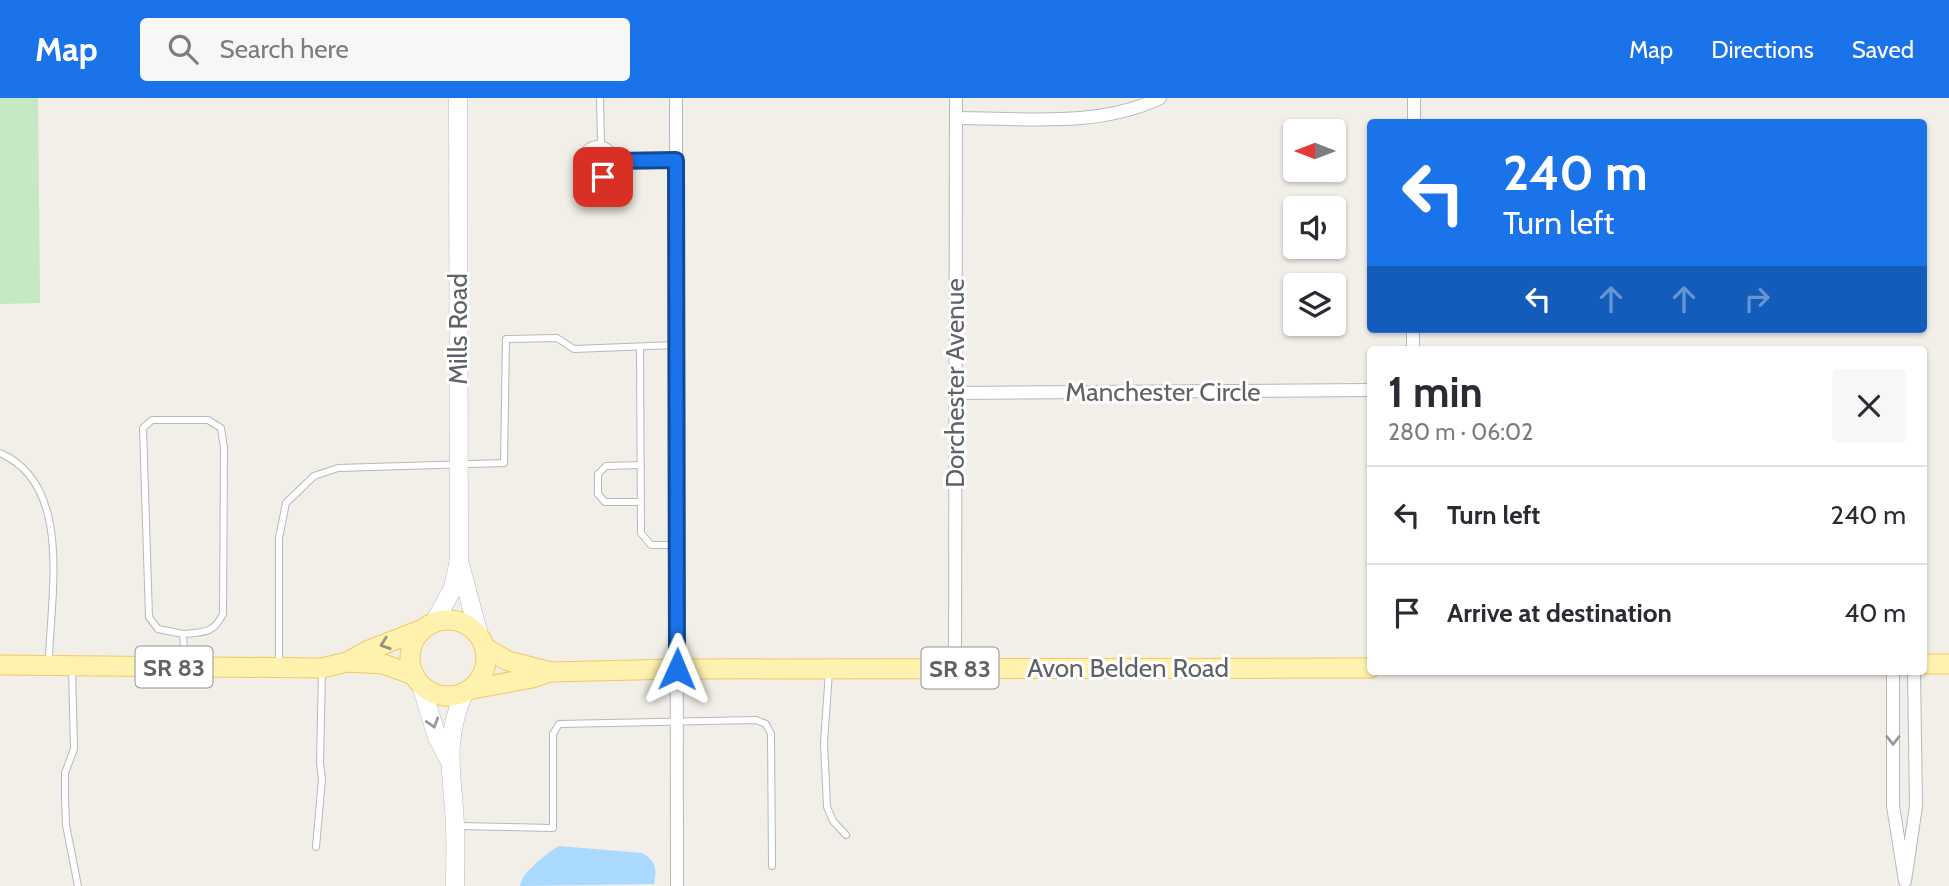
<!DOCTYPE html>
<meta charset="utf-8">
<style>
:root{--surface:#fff;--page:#f7f7f7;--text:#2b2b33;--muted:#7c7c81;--line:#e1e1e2;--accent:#1a73e8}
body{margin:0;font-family:Cabin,sans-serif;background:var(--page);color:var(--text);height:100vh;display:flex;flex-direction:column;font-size:26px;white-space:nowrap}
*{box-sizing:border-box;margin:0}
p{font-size:23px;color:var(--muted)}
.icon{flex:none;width:38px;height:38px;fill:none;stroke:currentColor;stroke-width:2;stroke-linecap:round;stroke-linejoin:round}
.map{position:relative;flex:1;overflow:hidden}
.details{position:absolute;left:1367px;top:248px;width:560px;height:329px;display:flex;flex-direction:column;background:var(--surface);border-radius:7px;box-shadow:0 2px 5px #0004}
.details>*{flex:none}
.banner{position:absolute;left:1367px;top:21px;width:560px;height:214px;border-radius:7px;box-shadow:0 2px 5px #0004;background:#1a73e8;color:#fff;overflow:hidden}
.needle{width:46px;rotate:270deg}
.controls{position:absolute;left:1283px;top:21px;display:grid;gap:14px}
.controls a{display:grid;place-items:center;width:63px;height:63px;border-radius:7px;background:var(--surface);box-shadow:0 2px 5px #0004;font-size:35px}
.pin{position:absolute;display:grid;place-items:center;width:60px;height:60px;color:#fff;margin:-30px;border-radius:14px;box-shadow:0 4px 10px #0006}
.me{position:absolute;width:77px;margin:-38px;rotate:1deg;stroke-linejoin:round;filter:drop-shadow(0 0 5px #0008)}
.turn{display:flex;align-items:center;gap:24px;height:147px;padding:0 21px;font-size:32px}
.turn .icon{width:91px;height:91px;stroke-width:2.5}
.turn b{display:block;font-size:49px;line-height:60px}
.lanes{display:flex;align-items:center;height:66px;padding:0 21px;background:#0003;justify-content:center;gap:35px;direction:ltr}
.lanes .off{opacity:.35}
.round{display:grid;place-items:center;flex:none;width:74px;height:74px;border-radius:7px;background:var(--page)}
.overview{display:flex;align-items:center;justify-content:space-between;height:119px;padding:0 21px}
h1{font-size:42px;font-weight:800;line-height:52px}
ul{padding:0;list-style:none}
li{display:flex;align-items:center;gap:21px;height:98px;padding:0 21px;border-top:2px solid var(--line)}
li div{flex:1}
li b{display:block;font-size:26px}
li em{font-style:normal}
header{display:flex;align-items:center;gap:42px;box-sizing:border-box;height:98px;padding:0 35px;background:var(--accent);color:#fff}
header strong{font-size:33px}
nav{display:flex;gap:38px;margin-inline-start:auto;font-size:24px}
.search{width:490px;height:63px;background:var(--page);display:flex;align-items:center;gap:18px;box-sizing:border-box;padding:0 24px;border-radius:7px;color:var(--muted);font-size:26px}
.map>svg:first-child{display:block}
.green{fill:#c5e8c5}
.water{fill:#aadaff}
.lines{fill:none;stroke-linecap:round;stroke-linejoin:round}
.lane-casing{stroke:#b5b8bc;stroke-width:8}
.street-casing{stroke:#b5b8bc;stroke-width:14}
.secondary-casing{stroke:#b6babf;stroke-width:19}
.primary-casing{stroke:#f2c960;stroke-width:21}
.lane{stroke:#fff;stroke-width:6}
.street{stroke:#fff;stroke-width:12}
.secondary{stroke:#fff;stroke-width:18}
.primary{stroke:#fff2af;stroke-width:19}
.oneway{stroke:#979581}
.oneway2{stroke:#979a9d}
.route-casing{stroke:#114b97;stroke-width:18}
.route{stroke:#1a73e8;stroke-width:12}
.labels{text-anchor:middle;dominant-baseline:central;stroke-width:6;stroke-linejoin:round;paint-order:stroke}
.shield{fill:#fff;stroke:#8f9295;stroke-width:2}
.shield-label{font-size:24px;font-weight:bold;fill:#5f6368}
.street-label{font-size:26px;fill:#5f6368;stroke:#fff}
</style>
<header>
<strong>Map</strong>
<div class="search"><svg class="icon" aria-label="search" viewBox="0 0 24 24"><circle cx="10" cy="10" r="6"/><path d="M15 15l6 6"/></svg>Search here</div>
<nav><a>Map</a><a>Directions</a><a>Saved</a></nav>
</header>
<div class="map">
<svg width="1949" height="788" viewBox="0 0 1949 788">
<rect width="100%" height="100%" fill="#f1efe8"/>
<!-- green -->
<path class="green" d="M0,0H38L40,205L0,206Z"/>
<!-- water -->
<path class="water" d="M559,748L642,755C656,763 657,771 654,786L520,788C520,776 548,754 559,748Z"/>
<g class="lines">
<!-- lane casing -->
<g class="lane-casing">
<g id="lane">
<path d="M600,0L601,46"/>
<circle cx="598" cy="63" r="17"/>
<path d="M615,63L676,62"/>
<path d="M640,249L641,435L651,447H677"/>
<path d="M0,355C74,387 50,499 49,563"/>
<path d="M641,367L606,368L598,376V396L605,404H641"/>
<path d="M183,536L158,531L149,519L143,330L152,322H208L221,330L224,350L223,516C213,536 204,534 183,536L185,567"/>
<path d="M279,568V440L286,405L314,378L338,370L504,365L506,241L557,240L574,251L676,247"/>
<path d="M72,569L74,651L65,675V699L66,727L78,788"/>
<path d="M829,574L824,644L827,709L833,723L846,737"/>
<path d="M457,728L553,730V636L559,626L756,622L766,626L771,636L772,768"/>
<path d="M316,749L322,681L320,665L322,573"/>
</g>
</g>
<!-- street casing -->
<g class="street-casing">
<g id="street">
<path d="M676,0L677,788"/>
<path d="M956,20C1023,20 1098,30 1160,0"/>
<path d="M1414,24V0"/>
<path d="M1413,252V231"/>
<path d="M955,295L1370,292"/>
<path d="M955,570L956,0"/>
<path d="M1893,574V708L1905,783L1916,708L1914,574"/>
</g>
</g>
<!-- secondary casing -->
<g class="secondary-casing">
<g id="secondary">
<path d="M460,466L479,537"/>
<path d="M434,525L453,490L459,462L458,0"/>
<path d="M421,587L437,639L449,662"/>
<path d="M455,788C455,768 456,748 455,728C453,677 442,646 464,595"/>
</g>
</g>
<!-- primary casing -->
<g class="primary-casing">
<g id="primary">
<circle cx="448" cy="560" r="38"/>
<path d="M484,549L508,563L547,573"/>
<path d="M347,564L383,566L414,577"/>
<path d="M1923,566H1949"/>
<path d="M0,567L322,570L347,564L369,552L423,531"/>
<path d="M472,591L532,580L550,574L677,571L1370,570"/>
</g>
</g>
<!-- lane -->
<use href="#lane" class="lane"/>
<!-- street -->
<use href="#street" class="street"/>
<!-- secondary -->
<use href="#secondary" class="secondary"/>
<!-- primary -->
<use href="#primary" class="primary"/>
</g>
<!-- one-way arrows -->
<defs><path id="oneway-chevron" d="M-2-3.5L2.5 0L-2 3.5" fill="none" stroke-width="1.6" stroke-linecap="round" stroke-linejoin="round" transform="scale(1.75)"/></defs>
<use class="oneway" href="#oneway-chevron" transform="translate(385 546) rotate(161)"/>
<g class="oneway2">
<use href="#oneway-chevron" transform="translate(433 625) rotate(73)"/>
<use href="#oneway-chevron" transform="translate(1893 642) rotate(90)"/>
</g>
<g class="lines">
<!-- route casing -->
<g class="route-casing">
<path id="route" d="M603,79L612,73L615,63L676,62L677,571"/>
</g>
<!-- route -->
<use href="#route" class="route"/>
</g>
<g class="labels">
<!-- shield labels -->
<g class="shield">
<rect x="135.5" y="548.5" width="77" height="41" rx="5"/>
<rect x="921.5" y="549.5" width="77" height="41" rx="5"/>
</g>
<g class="shield-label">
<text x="174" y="569">SR 83</text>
<text x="960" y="570">SR 83</text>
</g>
<!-- street labels -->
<g class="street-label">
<text transform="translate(458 231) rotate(-90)">Mills Road</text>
<text transform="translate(955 285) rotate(-90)">Dorchester Avenue</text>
<text x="1163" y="294">Manchester Circle</text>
<text x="1128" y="570">Avon Belden Road</text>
</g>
</g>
</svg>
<div class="controls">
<a><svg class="needle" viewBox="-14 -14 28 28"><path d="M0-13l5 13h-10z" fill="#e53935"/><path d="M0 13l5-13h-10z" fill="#7c7c81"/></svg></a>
<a><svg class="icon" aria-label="sound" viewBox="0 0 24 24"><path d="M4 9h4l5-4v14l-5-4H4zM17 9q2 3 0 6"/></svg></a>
<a><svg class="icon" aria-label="layers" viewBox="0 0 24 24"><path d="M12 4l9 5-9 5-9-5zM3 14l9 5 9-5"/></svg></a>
</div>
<div class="pin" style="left:603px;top:79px;background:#d93025"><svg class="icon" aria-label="arrive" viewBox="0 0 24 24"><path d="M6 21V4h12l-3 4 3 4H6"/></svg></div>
<svg class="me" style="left:677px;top:571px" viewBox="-20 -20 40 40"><path d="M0-17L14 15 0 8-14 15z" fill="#1a73e8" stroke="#fff" stroke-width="4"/></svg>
<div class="banner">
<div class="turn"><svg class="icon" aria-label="left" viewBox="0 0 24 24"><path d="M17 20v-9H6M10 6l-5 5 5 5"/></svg><div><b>240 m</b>Turn left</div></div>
<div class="lanes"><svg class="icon" aria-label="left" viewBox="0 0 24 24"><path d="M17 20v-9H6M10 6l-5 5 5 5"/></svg><svg class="icon off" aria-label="ahead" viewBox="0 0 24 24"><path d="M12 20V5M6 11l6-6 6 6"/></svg><svg class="icon off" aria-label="ahead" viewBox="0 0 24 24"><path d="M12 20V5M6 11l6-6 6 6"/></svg><svg class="icon off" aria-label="right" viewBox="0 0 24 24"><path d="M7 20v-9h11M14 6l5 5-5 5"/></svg></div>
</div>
<section class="details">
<div class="overview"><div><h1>1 min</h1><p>280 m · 06:02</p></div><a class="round"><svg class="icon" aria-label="close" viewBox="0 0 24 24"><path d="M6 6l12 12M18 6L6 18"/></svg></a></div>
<ul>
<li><svg class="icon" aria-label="left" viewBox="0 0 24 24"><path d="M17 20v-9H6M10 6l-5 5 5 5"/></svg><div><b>Turn left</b></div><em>240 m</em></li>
<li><svg class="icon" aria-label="arrive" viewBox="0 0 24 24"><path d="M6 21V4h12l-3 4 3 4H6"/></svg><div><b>Arrive at destination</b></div><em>40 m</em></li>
</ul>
</section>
</div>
